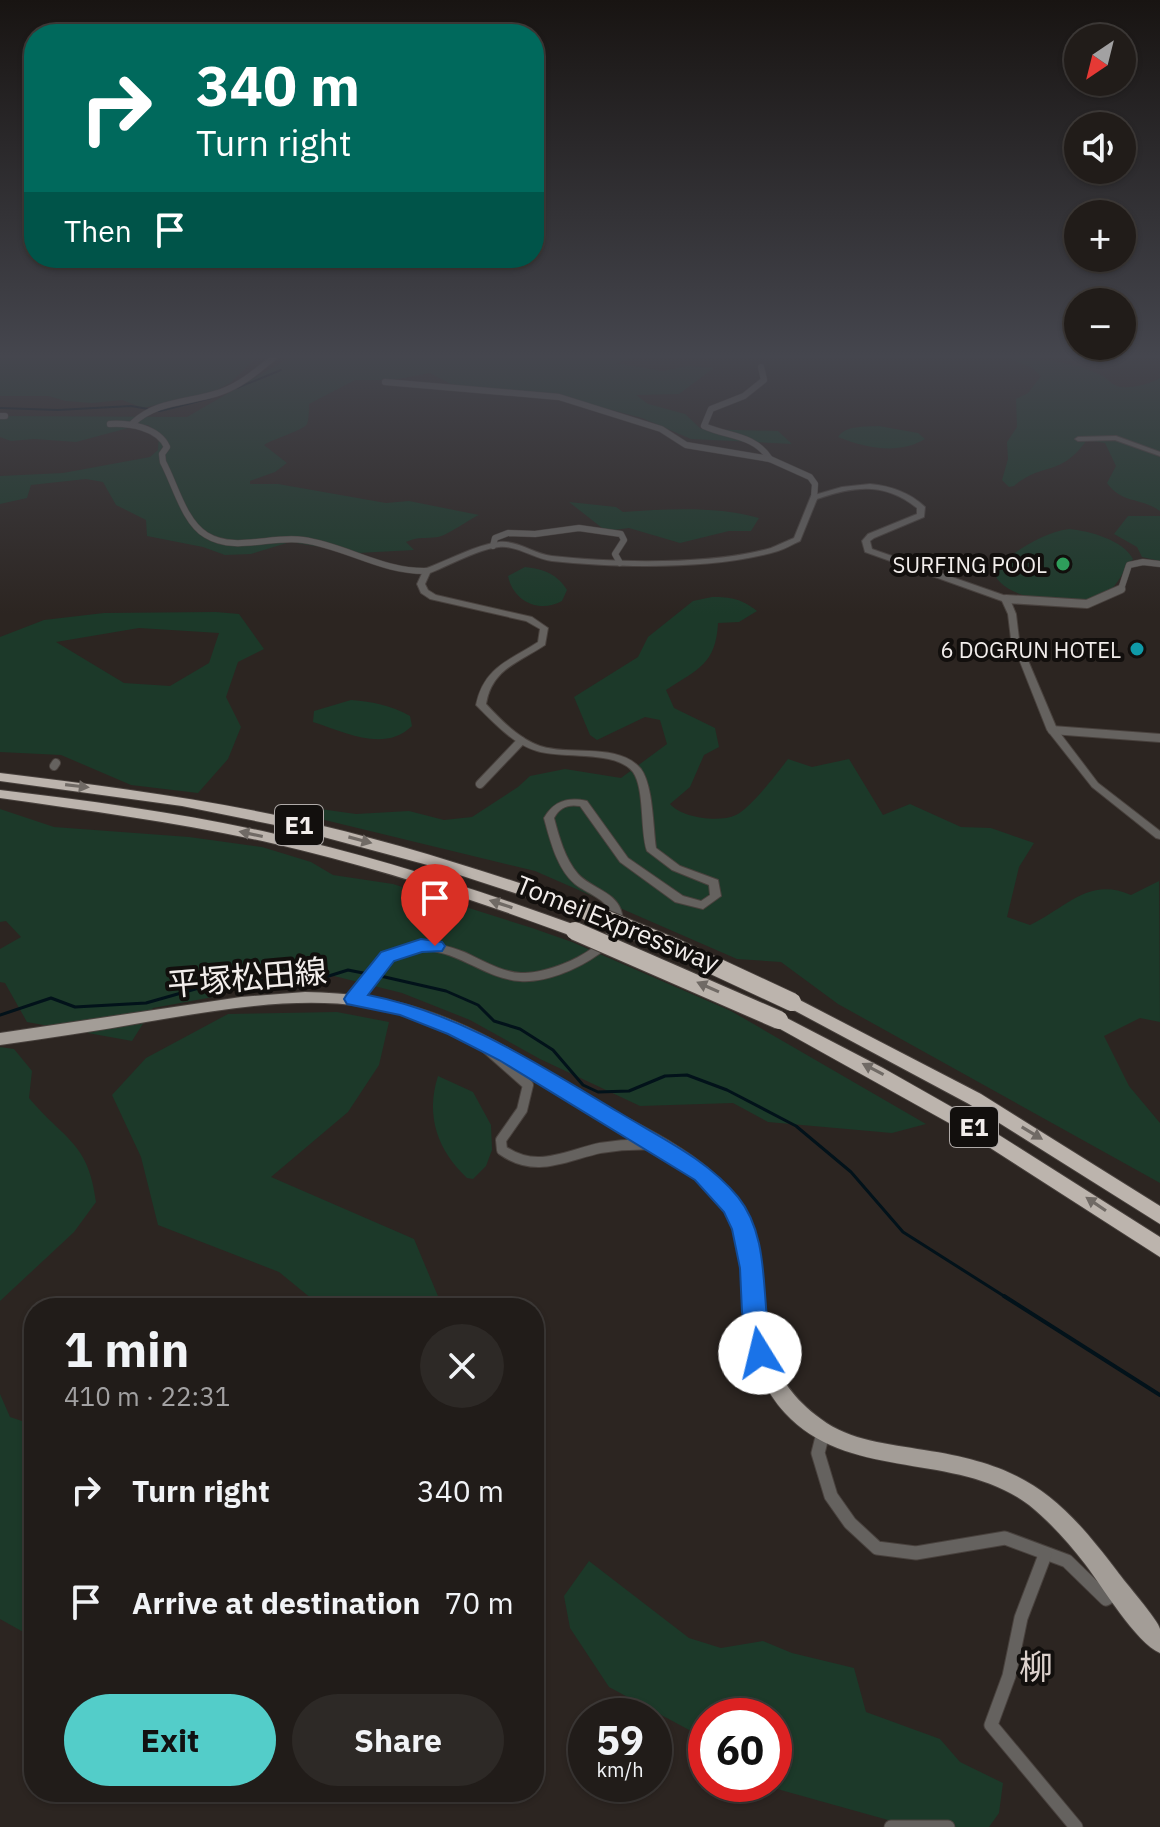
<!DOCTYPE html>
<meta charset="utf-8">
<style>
:root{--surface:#211c19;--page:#2d2926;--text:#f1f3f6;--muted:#a2a1a2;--line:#3e3a38;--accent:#53cdc9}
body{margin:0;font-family:"IBM Plex Sans","Noto Sans JP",sans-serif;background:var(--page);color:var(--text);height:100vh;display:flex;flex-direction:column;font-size:30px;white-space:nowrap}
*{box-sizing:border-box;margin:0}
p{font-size:26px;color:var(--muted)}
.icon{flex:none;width:44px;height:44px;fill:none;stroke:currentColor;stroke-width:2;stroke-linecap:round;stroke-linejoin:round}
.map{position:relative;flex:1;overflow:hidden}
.drawer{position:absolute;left:24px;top:1298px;width:520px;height:504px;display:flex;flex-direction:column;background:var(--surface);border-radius:32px;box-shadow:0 2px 6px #0004,0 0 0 2px var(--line)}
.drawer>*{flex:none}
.hud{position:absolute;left:24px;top:24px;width:520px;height:244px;border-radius:32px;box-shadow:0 2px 6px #0004,0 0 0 2px var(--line);background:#00695c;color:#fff;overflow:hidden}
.needle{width:52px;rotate:215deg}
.buttons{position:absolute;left:1064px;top:24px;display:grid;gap:16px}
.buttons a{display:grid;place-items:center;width:72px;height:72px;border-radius:50%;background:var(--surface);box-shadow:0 2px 6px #0004,0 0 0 2px var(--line);font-size:40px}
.speed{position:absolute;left:568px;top:1698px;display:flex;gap:16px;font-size:40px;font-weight:700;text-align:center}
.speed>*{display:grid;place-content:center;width:104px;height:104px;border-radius:50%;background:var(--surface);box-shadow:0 2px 6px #0004,0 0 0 2px var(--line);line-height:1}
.speed small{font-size:20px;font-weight:400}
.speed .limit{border:12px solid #d22;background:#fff;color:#111}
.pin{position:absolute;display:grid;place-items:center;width:68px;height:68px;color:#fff;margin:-82px -34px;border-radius:50% 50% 50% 0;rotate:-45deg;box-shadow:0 0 8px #0007}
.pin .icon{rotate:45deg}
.me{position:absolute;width:88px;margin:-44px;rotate:351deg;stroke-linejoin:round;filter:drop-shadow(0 0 6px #0008)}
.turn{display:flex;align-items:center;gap:28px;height:168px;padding:0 40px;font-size:36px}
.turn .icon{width:104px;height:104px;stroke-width:2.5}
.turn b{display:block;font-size:56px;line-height:68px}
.then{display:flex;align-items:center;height:76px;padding:0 40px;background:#0003;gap:16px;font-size:30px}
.round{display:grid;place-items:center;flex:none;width:84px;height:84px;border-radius:42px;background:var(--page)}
.overview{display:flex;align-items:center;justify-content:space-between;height:136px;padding:0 40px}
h1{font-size:48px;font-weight:700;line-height:60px}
.action{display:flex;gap:16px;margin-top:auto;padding:16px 40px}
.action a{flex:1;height:92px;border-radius:48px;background:var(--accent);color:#111;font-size:32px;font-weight:700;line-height:92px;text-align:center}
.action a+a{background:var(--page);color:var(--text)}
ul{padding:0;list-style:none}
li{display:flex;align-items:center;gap:24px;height:112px;padding:0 40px}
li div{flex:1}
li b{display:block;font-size:30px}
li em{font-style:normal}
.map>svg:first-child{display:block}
.green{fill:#1c3929;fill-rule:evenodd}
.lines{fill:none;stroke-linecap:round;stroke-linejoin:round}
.stream-far2{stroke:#02121a;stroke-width:2}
.stream-far1{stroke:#02121a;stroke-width:3}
.stream{stroke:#02121a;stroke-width:4}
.minor-far3-casing{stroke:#48413d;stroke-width:7}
.minor-far2-casing{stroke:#48413d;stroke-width:10}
.minor-far1-casing{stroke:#48413d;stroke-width:12}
.minor-casing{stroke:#48413d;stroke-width:15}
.tertiary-casing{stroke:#48413d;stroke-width:2}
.primary-casing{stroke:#48413d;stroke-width:2}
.motorway-casing{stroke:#48413d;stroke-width:2}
.minor-far3{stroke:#65625f;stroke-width:6}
.minor-far2{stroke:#65625f;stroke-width:8}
.minor-far1{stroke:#65625f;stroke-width:10}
.minor{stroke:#65625f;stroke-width:13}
.tertiary{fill:#65625f;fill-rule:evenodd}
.primary{fill:#a39d97;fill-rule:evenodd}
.motorway{fill:#bcb4ad;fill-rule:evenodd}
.motorway-bridge-casing{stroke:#48413d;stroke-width:20;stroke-linecap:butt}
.motorway-bridge{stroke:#bcb4ad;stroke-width:18}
.oneway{fill:#706a65}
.route{fill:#1a73e8;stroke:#114b97;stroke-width:2}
.leisure-dot{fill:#2e9e5b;stroke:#120f0d;stroke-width:3}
.culture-dot{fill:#0f9aa8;stroke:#120f0d;stroke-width:3}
.labels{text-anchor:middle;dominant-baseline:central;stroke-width:8;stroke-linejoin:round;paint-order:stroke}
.far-poi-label{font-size:22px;fill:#f2edeb;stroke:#120f0d;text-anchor:end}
.shield{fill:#120f0d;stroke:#afaaa8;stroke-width:2}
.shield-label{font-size:24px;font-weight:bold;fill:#f2edeb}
.street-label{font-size:26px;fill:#f2edeb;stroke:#120f0d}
.near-street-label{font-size:32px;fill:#f2edeb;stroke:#120f0d}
.near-neighbourhood-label{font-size:34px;fill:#dcd1cc;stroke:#120f0d}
</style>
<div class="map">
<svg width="1160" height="1827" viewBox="0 0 1160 1827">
<rect width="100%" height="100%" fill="#2c2521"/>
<!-- green -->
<g class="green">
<path d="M0,358H256L230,383L211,393L143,408L122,400L92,403L66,401L48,396H0Z"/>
<path d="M289,358H635L615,363L663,371L687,366L714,368L679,394L636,395L648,404L685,414L701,429L778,431L792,444L691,439L642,418L558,396H515L451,384L430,373L393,380H355L309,404C309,409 309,419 307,424C304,430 273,439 264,445L287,463L275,472L250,481V484H278L386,503L409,501L479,515C468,520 448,535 438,537C426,539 418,536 406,542L414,550L358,553L290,542L251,554L225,555L203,547L147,536L146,520L116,505L103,482L86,479L31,485L27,498L0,504V476L63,473L150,457L158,450L159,434L148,425L132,427L76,442L34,439L11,441L0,437V416L187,417Z"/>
<path d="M1008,358C1039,358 1073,362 1101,375C1107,378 1111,384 1117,386C1128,390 1150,384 1160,378V511C1140,497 1122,504 1107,483L1116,466L1105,443L1087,440C1059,478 1044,461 1014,486L1009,487L1002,480L1008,459L1007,442L1017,427L1016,399L1028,393L1041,376L1031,367Z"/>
<path d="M879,426L918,433L925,439C899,455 865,448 838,437C846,425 865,427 879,426Z"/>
<path d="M569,502L616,507L623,512C668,509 716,506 759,518L751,531H729L680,543L629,528L606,531Z"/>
<path d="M1128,516H1160V561L1142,557L1137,547L1114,534Z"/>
<path d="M1069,529C1090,531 1123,540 1133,559C1122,571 1118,588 1102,596C1077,608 995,602 993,567C1017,552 1040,533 1069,529Z"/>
<path d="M525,567C544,569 557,574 567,590L562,601C539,614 513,601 508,576Z"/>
<path d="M712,597C731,597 742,599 757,611L739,622L718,623C716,664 698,669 666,690L674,708L715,728L719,747L704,755L690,787L670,804C682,818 719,823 736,815C750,809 778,772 788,759L812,767L849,759L883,815L910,804L961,827L991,828L1034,843L1019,867L1007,917L1030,925C1065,909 1088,876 1131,895L1159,881L1160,1022L1140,1018L1104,1036L1129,1086L1160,1123V1183L838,1004L781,962L737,959L535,871L300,814L306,807L356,814L409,811L444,820L472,817L518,787L530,776L565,769L621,778L667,744L660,720L645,717L597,740L590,735L574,697L638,657L648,637L693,601Z"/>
<path d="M216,612L239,614L264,649L238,662L226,697L241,727L228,759L198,793L131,785L61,755L0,752V637L44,620L104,613ZM139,628L219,633L209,663L170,686L124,683L56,642Z"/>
<path d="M351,700C373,702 391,705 410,716L412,726C384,753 345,732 313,722L314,711Z"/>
<path d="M0,809L54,827L189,837L262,847L311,862L333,875L393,884L532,928L572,942L731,1011L926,1124L892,1133L768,1122L733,1103L640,1106L540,1059L470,1020L402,993L326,974L290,970L213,997L153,1008L132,1041L27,1022L5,983L0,982V949L21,937L6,921L0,922Z"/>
<path d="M337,1012L389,1022L379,1065L348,1112L271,1177L414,1239L443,1308H323L279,1272L158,1225L141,1157L112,1095L146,1058L228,1014Z"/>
<path d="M0,1047L14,1049L32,1071L29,1098C63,1139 89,1142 96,1202L74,1232L0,1301Z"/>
<path d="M438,1076L473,1092L491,1125L492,1150L486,1166L473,1179L467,1178C438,1151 425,1116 438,1076Z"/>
<path d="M0,1394L10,1417L34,1425V1638L0,1619Z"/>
<path d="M589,1561L689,1638L721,1648L763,1641L792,1653L854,1668L866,1712L940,1739L960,1762L1003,1783L999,1813L989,1827H913L759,1784H774V1716H706V1739L609,1687L570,1628L564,1596Z"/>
</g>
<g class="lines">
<!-- stream-far2 -->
<g class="stream-far2">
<path d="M237,388L281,370"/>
<path d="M0,408L58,410L131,406L160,411L211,398"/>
</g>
<!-- stream-far1 -->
<g class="stream-far1">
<path d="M376,975L446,991L478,1005L494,1021L520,1029L553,1050L583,1085L598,1092L629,1091L665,1076L687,1075L727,1090L796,1126L851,1172L903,1232L1007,1298"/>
<path d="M0,1015L51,998L75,1007L146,1003L220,982L249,983L290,976L316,980L348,970L368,974"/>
</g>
<!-- stream -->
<path class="stream" d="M1004,1296L1160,1395"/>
<!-- minor-far3 casing -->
<g class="minor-far3-casing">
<g id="minor-far3">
<path d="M761,367L764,380L744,396L711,409L704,426C728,437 754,434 770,459"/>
<path d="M385,382L559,397L661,429L686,445L770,459L810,477L815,484L814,498"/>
<path d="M0,416H5"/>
<path d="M133,423C157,400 190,403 221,392C241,385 257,371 273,358"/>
<path d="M110,424C129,423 158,427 167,447L162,454L163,462C175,484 184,522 206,535C235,553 272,535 303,540C346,546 382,572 427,571"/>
<path d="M493,546L495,538L508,533L535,534L579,528L621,534L624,540L615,554L620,563"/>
<path d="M1117,591L1121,589L1129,565L1143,562L1160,564"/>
</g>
</g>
<!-- minor-far2 casing -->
<g class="minor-far2-casing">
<g id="minor-far2">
<path d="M1006,599L1087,604L1121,589"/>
<path d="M1052,730L1160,738"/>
<path d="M54,766L56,763"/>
<path d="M480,784L521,741"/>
</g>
</g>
<!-- minor-far1 casing -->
<g class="minor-far1-casing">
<path id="minor-far1" d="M485,1047L528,1085L522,1110L501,1140L502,1150C536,1174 564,1156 600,1148C619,1145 639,1144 658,1145"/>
</g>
<!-- minor casing -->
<g class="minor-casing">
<g id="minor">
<path d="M823,1433L818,1453L831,1496L850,1523L877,1548L916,1553L1005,1538L1067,1561L1106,1599L1118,1592"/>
<path d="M1045,1555L1021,1618L1009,1676L991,1725L1076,1827"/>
<path d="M891,1827H948"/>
</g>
</g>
<!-- tertiary casing -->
<g class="tertiary-casing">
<g id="tertiary">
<path d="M1116,436L1160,452V456L1115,440L1078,441L1075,439L1078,437Z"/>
<path d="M870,484C891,486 909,492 925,507L924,517L874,538L870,541L872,549L1009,597L1016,614L1019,639L1057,729L1098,783L1160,831V839L1156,838L1092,787L1047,730L1011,639L1008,614L1002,601L865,552L862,541L868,534L917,514V508C884,482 855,486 817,499L800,541C793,544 785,549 778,551C716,570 616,568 552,561C535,559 516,545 499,547C479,549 450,565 430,573L425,584L428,590L436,595L532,617L548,628L545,645C518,663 492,669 486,704C501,720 518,738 540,746C569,756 619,742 641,769C653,785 653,827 656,848L680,866L718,880L721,896L703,909L675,902L620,862L580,806C568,804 560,807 554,818C559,837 565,859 578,874C590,888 618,892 622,914C625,930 612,945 599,954C578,969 546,983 520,981C504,980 488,973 474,966C455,957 437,948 416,951C389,956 371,980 358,1002H350L348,999C375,952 411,930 464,952C482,960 501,972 521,973C549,974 615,949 611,915C608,899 586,893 575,884C557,869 550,840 544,818C554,801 567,797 587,801L628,858L683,896L701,901L710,895L709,885L672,870L647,851C640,831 645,789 633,772C616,750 563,759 537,751C513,744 495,724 478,707L476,705C484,667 509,661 538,642L540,629L526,621L430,599L421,593L417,584L424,569C447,561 475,545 499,542C517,540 534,554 552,556C614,563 712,565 771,548C779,545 786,541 794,538L811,496L842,487Z"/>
</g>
</g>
<!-- primary casing -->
<g class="primary-casing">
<path id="primary" d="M305,992C348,993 389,997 430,1012C490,1032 541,1069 595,1100C634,1123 675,1140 709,1169C728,1186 741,1205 752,1227C758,1242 760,1259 762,1274C770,1338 764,1377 821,1419C850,1441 889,1444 924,1450C1023,1465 1058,1493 1117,1571C1124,1581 1159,1621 1160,1629C1160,1636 1160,1645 1160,1653C1136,1643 1102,1586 1085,1564C1068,1542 1050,1522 1029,1505C957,1450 850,1483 785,1413C727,1350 765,1272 726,1211C695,1161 633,1138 584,1109C531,1078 481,1042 423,1021C334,988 236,1007 146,1022C97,1031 49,1038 0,1045V1033L241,997Z"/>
</g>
<!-- motorway casing -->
<g class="motorway-casing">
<g id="motorway">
<path d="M0,773C97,785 194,797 289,818C393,841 494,874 594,908L596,912L588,917L435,867L290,828L182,806L0,781Z"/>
<path d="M0,790C91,801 182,813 271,833C377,857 479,890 581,927L583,931L581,935H569C472,899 373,866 271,843C182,823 91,811 0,798Z"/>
<path d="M792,996L981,1094L1160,1206V1224L969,1104L786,1006L783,1002L786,998Z"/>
<path d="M779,1014L883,1068L980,1123L1160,1237V1257L967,1133L773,1025L770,1020L773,1015Z"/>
</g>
</g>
<!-- minor-far3 -->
<use href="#minor-far3" class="minor-far3"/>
<!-- minor-far2 -->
<use href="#minor-far2" class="minor-far2"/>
<!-- minor-far1 -->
<use href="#minor-far1" class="minor-far1"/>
<!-- minor -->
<use href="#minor" class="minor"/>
<!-- tertiary -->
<use href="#tertiary" class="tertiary"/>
<!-- primary -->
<use href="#primary" class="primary"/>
<!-- motorway -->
<use href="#motorway" class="motorway"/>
<!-- motorway-bridge casing -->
<g class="motorway-bridge-casing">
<g id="motorway-bridge">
<path d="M588,912L676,948L792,1002"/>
<path d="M575,931L779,1020"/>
</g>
</g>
<!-- motorway-bridge -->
<use href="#motorway-bridge" class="motorway-bridge"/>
</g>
<!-- one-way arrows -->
<defs><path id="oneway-solid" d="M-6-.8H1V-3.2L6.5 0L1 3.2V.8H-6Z" transform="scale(2)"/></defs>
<g class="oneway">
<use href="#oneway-solid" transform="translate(77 786) rotate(7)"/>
<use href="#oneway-solid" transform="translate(251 834) rotate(-168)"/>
<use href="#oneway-solid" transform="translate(360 840) rotate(15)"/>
<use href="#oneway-solid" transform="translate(501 904) rotate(-162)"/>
<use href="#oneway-solid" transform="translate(708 987) rotate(-156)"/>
<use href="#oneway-solid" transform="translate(873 1069) rotate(-152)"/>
<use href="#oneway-solid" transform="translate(1032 1133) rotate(31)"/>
<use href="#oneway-solid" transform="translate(1096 1204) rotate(-146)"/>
</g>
<!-- sky -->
<linearGradient id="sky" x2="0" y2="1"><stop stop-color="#181412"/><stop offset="0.58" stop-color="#45464e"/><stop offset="1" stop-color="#45464e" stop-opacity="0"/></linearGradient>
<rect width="1160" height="614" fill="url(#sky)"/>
<!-- route -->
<path class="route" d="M421,939L442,942L445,946L442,951L422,952L394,961L368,995C461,1013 539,1065 620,1113C661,1138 707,1159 738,1197C763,1228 763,1270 766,1307C767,1324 776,1345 769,1361L760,1364L752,1361L742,1312L740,1268L732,1229L724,1212L695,1180L499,1060L448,1034L400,1015L347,1004L344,999L347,994L381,952Z"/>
<!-- markers -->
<circle class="leisure-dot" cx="1063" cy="564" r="8"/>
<circle class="culture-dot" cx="1137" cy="649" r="8"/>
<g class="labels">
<!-- far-poi labels -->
<g class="far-poi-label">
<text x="1047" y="564">SURFING POOL</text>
<text x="1121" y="649">6 DOGRUN HOTEL</text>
</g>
<!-- shield labels -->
<g class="shield">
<rect x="275" y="805" width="48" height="40" rx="6"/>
<rect x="950" y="1107" width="48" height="40" rx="6"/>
</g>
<g class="shield-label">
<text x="299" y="825">E1</text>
<text x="974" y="1127">E1</text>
</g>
<!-- street labels -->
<g class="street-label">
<text transform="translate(618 923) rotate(22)">Tomei Expressway</text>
</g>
<!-- near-street labels -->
<g class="near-street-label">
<text transform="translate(247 977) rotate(-5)">平塚松田線</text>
</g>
<!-- near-neighbourhood labels -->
<g class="near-neighbourhood-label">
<text x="1036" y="1666">柳</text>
</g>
</g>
</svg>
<div class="buttons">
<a><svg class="needle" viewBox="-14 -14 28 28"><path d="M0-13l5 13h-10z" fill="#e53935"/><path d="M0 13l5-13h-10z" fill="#a2a1a2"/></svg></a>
<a><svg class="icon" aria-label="sound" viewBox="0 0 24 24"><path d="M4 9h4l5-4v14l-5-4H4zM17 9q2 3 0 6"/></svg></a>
<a>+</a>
<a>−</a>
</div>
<div class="speed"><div>59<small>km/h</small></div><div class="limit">60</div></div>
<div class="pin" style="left:435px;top:946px;background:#d93025"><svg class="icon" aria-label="arrive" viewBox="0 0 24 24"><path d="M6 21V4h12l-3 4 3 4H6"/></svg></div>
<svg class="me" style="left:760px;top:1353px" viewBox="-20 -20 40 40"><circle r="19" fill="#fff"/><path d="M0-13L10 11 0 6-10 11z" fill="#1a73e8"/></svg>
<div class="hud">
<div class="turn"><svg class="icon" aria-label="right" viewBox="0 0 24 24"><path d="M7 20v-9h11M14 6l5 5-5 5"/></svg><div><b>340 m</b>Turn right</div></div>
<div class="then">Then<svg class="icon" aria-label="arrive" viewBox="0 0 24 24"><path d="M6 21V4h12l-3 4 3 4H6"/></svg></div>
</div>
<section class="drawer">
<div class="overview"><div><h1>1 min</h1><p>410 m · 22:31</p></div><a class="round"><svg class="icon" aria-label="close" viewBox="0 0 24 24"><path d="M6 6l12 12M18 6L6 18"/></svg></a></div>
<ul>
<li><svg class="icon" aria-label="right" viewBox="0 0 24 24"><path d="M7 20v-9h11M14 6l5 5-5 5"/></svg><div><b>Turn right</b></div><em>340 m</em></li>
<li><svg class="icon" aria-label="arrive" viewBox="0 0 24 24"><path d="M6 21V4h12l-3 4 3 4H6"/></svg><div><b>Arrive at destination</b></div><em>70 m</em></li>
</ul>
<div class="action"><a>Exit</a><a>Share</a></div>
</section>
</div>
